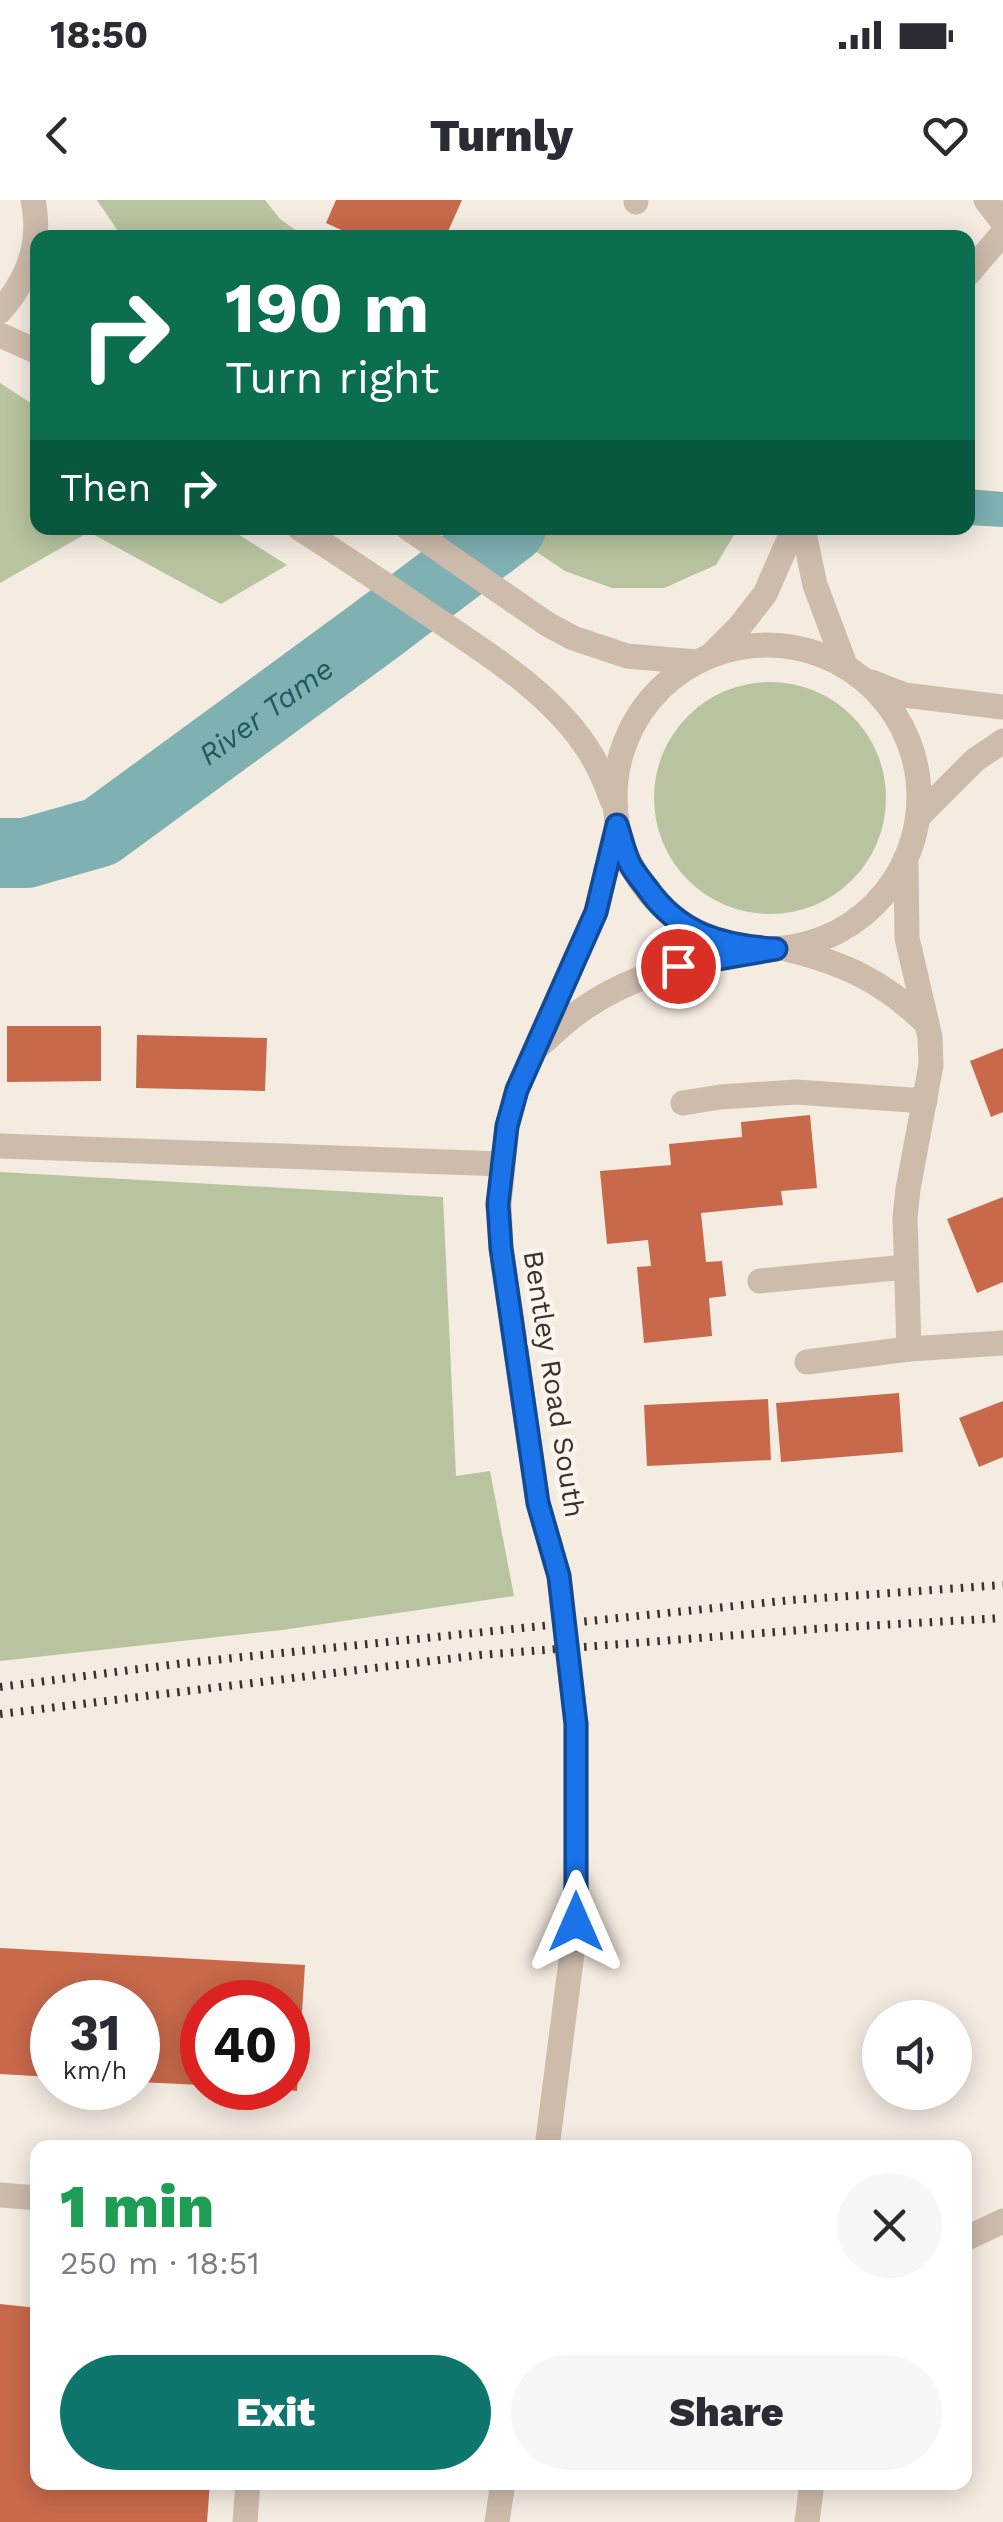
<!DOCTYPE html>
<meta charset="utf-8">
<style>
:root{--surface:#fff;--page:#f7f7f7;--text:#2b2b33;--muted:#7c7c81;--accent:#0f766e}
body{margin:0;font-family:"Work Sans",sans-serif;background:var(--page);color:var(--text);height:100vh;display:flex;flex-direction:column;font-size:38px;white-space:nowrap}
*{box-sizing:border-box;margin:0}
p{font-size:32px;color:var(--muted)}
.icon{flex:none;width:55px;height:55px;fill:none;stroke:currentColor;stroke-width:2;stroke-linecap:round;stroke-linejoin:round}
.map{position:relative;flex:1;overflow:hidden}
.sheet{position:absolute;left:30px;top:1940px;width:942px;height:350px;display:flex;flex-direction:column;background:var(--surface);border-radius:20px;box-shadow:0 5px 25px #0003}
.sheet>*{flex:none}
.guide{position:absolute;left:30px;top:30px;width:945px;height:305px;border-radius:20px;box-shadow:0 5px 25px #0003;background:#0b6e4f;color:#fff;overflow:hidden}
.tools{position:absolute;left:862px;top:1800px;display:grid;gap:20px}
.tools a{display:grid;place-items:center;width:110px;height:110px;border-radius:50%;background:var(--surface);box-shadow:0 5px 25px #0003;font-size:50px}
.speed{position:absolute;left:30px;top:1780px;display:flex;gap:20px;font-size:50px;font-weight:700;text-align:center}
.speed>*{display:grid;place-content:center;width:130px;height:130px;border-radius:50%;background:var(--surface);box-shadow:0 5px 25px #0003;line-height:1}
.speed small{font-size:25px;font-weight:400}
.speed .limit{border:15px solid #d22;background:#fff;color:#111}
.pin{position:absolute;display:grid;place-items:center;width:85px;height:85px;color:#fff;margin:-42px;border:5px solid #fff;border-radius:50%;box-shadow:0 2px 10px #0007}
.me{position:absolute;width:110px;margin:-55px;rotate:0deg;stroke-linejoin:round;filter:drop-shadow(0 0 8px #0008)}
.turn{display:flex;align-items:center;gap:35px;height:210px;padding:0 30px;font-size:45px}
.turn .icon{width:130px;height:130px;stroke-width:2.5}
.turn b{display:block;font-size:70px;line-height:85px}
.then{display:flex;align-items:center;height:95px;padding:0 30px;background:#0003;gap:20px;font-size:38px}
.round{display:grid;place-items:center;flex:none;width:105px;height:105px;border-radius:52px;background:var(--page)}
.headline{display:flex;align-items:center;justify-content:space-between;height:170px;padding:0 30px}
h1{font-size:60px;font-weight:800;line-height:75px;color:#1e9e55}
.button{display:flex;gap:20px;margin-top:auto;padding:20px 30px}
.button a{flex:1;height:115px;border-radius:60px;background:var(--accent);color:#fff;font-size:40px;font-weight:800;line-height:115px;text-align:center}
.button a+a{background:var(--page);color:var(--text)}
.status{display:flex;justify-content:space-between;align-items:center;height:70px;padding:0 50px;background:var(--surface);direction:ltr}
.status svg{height:28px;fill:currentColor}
header{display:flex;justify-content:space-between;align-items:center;height:130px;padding:0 30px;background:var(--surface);font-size:45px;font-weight:800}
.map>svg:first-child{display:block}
.green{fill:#b8c4a0}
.water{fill:#7fb0b2}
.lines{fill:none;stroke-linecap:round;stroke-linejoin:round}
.river{stroke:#7fb0b2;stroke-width:70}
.building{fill:#c8694b}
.minor{stroke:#cdbbac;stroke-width:25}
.rail{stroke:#3b302b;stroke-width:8;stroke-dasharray:2.5 8;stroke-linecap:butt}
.minor-bridge{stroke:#cdbbac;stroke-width:25}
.route-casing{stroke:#114b97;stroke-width:25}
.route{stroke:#1a73e8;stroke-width:18}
.labels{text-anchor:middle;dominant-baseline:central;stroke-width:9;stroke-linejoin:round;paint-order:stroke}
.street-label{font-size:28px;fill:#3b302b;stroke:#fbf5ee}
.water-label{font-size:30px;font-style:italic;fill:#1f5a5e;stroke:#fbf5ee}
</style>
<div class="status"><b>18:50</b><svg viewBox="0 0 49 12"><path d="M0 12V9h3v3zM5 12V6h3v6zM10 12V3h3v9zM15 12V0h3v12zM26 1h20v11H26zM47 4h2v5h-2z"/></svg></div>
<header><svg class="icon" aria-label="back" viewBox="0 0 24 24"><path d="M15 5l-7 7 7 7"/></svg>Turnly<svg class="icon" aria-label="heart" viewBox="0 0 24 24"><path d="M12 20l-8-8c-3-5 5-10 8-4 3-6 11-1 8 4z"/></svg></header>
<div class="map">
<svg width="1003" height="2322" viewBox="0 0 1003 2322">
<rect width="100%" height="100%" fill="#f4ebe1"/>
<!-- green -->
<g class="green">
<path d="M97,0H265L280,19L305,37H122Z"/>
<path d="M0,183L37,207L38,328H228L287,365L221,404L89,332L0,383Z"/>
<path d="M501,328H738L716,365L664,388H612L565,371Z"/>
<circle cx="770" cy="598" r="116"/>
<path d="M0,972L443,997L456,1276L490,1271L514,1396L282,1430L0,1461Z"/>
</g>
<!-- water -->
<path class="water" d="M968,289L1003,292V327L968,325Z"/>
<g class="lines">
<!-- river -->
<path class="river" id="s1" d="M0,653H26L100,632L376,430L511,328"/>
</g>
<!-- building -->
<g class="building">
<path d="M336,0H462L445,38H359L326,23Z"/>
<path d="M7,826H101V881L7,882Z"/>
<path d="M137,835L267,838L265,891L136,888Z"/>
<path d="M1003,848V912L991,917L970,861Z"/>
<path d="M810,915L817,988L781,991L783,1005L701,1013L706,1062L722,1061L726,1096L709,1098L712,1136L644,1143L637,1067L651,1066L648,1040L607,1044L600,971L671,965L669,944L742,937L741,922Z"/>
<path d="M1003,997V1082L977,1093L947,1019Z"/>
<path d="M899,1193L903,1252L781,1262L776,1203Z"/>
<path d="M768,1199L771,1260L647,1266L644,1205Z"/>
<path d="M1003,1201V1257L979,1267L959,1218Z"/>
<path d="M0,1748L305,1765L297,1891L288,1890V1802H202V1885L138,1882V1802H52V1877L0,1874Z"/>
<path d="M0,2104L38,2108V2282H210L207,2322H0Z"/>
</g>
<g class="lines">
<!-- minor -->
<g class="minor">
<path d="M986,0L1003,22"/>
<path d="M636,2V0"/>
<path d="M968,74L1003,33"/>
<path d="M0,111C28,80 42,42 33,0"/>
<path d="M0,135L38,152"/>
<path d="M299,328C344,357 389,387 433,417C487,453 548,491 585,545C597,562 605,580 612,600"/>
<path d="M408,328L547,424L573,438L627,456L696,462"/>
<path d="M803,328L815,385L845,465"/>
<circle cx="767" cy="597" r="152"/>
<path d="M711,455L740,426L765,394L794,328"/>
<path d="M871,482L904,495L1003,507"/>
<path d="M918,617L975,560L1003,541"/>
<path d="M906,664L907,738L930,837L931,865L908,989L905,1017L909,1149"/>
<path d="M790,750C845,764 882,781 924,821"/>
<path d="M540,845C552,835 563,823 576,814C628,775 684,763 746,753"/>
<path d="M683,903L720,897L796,892L925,901"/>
<path d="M0,946L502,964"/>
<path d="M760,1081L906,1067"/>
<path d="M807,1162L909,1149L1003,1143"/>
<path d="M559,1376L538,1303L501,1048L499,1004L507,927L517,889L596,712L617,625"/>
<path d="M547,1948L576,1722V1524"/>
<path d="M0,1995L38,1998"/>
<path d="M965,2039L1003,2021"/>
<path d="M245,2322L248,2282"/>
<path d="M497,2322L503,2282"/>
<path d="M807,2322L812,2282"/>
</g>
<!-- rail -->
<g class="rail">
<path d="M0,1487L185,1463L792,1400L1003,1385"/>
<path d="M0,1514L480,1455L827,1428L1003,1418"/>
</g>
<!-- minor-bridge -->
<path class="minor-bridge" d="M559,1376L576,1524"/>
</g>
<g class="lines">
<!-- route casing -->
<g class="route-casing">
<path id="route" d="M576,1722V1524L559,1376L538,1303L501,1048L498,1004L507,926L517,890L596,712L617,625C621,637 624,651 629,662C633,671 641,680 647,688C679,734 722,746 776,749L678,766"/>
</g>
<!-- route -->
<use href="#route" class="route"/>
</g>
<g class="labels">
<!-- street labels -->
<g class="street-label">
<text transform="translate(554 1184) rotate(81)">Bentley Road South</text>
</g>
<!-- water labels -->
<g class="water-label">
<text stroke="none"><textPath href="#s1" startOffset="308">River Tame</textPath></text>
</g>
</g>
</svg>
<div class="tools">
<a><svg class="icon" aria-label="sound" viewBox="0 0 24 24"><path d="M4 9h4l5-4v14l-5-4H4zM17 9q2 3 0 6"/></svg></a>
</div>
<div class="speed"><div>31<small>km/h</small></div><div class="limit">40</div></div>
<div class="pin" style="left:678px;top:766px;background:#d93025"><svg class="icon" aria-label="arrive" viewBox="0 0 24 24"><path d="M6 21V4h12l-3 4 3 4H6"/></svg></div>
<svg class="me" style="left:576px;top:1722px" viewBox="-20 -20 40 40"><path d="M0-17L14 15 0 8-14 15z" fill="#1a73e8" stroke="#fff" stroke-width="4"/></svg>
<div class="guide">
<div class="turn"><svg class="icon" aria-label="right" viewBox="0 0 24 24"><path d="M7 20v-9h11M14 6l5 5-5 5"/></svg><div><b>190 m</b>Turn right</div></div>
<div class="then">Then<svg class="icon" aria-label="right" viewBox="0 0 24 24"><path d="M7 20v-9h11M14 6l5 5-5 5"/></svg></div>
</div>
<section class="sheet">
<div class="headline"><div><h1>1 min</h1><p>250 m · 18:51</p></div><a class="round"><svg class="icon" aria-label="close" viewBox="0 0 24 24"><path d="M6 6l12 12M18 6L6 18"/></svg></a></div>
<div class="button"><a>Exit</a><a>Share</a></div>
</section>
</div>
